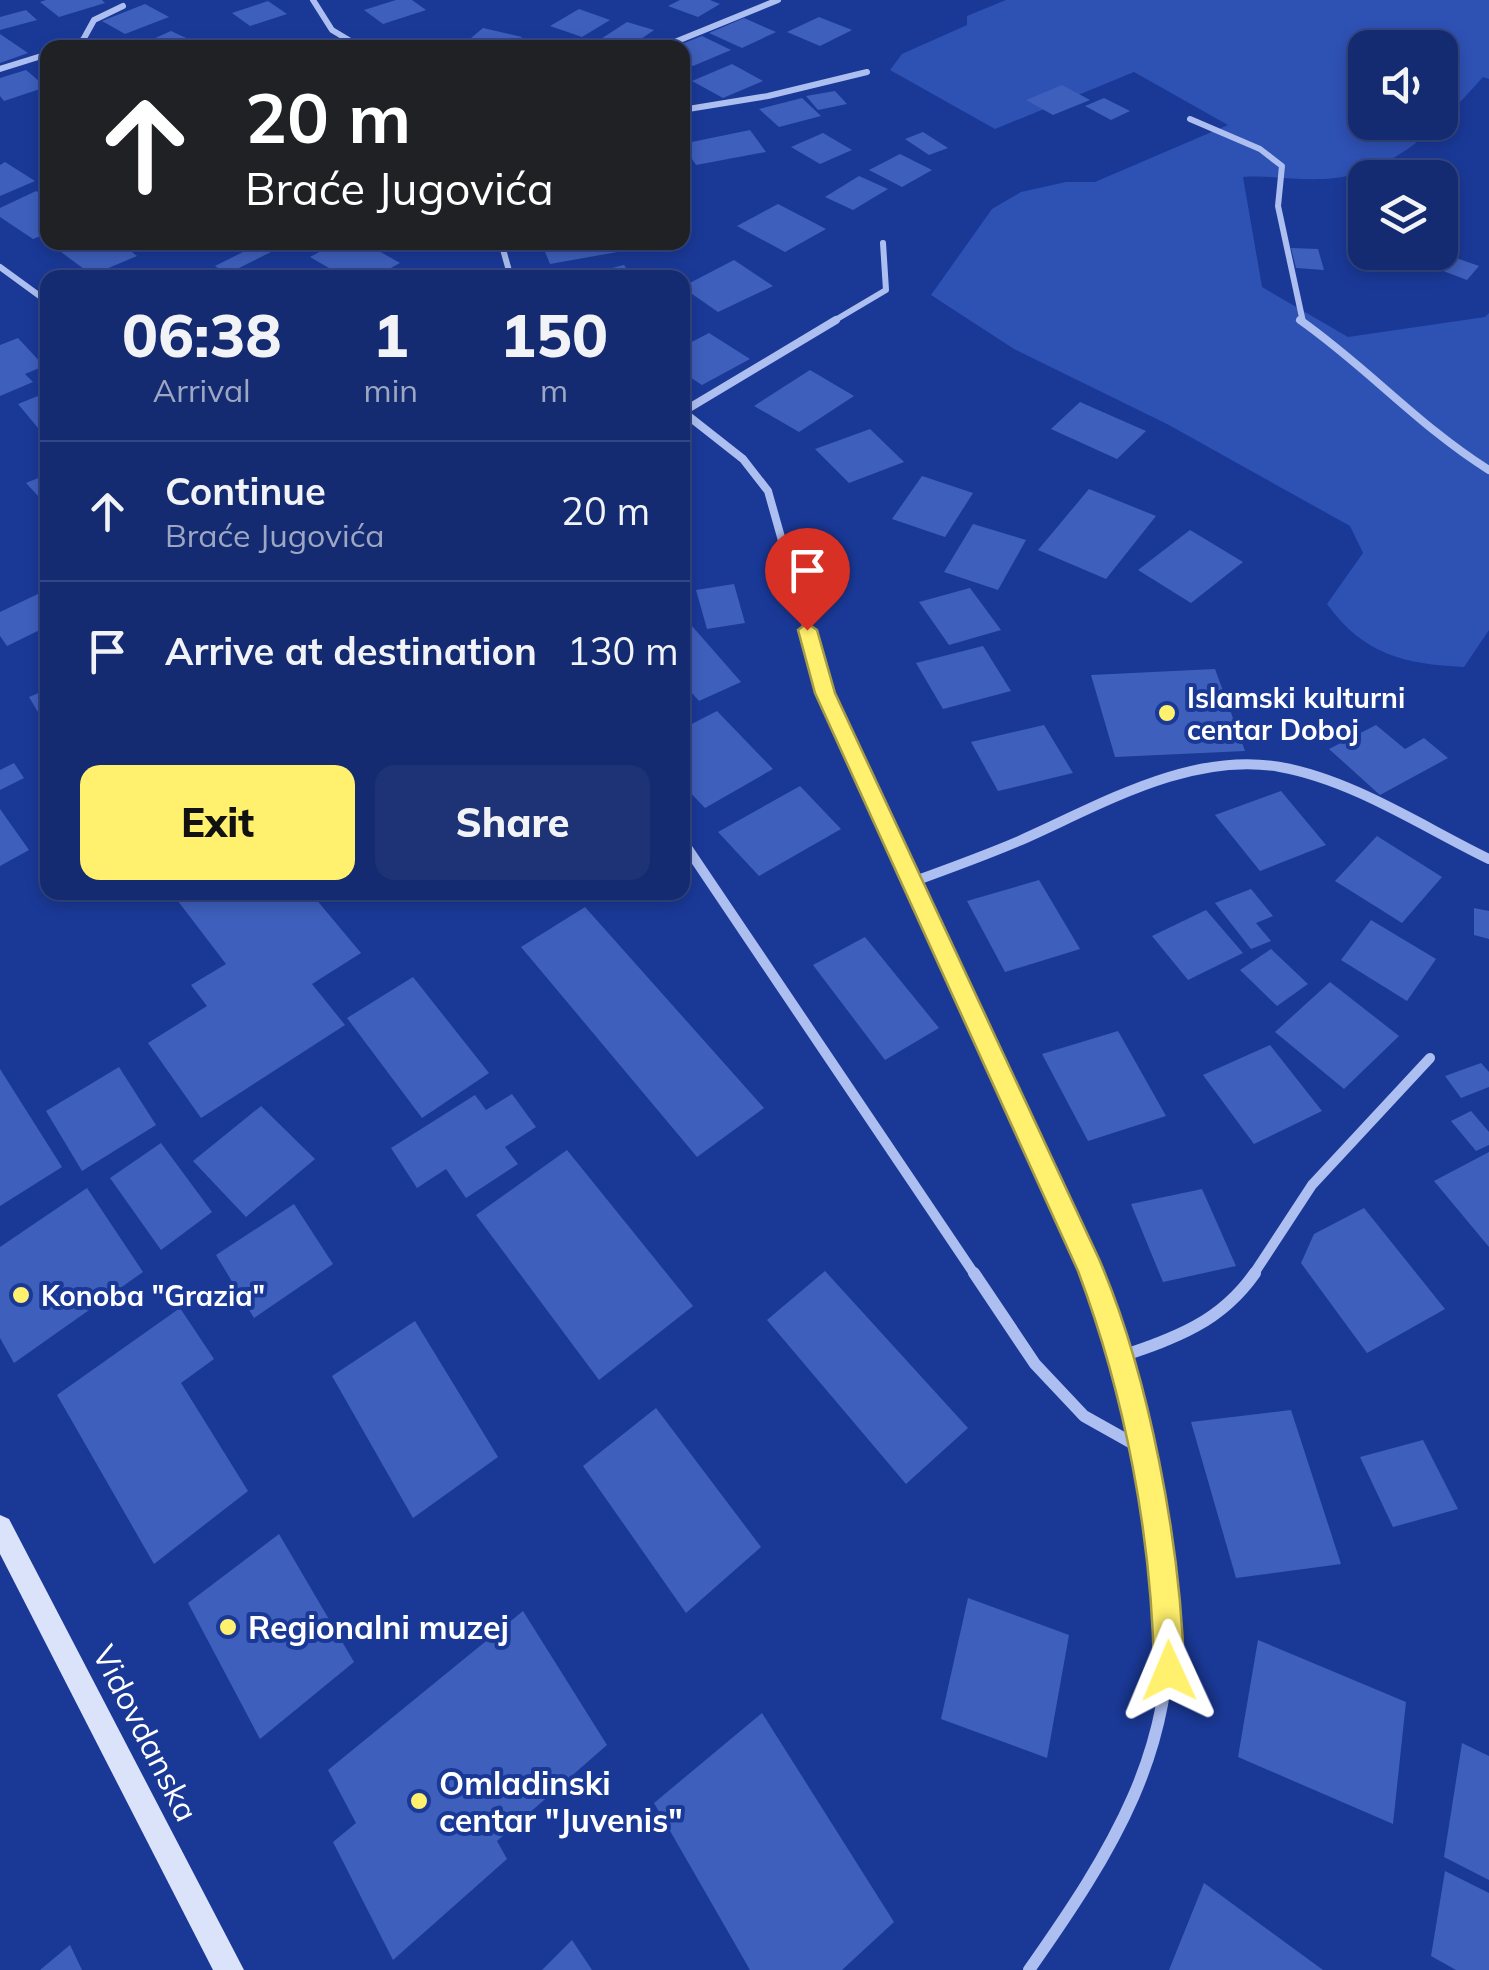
<!DOCTYPE html>
<meta charset="utf-8">
<style>
:root{--surface:#142b71;--page:#1d3376;--text:#f1f3f6;--muted:#9da7c3;--line:#334784;--accent:#fff06d}
body{margin:0;font-family:Mulish,sans-serif;background:var(--page);color:var(--text);height:100vh;display:flex;flex-direction:column;font-size:38px;white-space:nowrap}
*{box-sizing:border-box;margin:0}
p{font-size:32px;color:var(--muted)}
.icon{flex:none;width:55px;height:55px;fill:none;stroke:currentColor;stroke-width:2;stroke-linecap:round;stroke-linejoin:round}
.map{position:relative;flex:1;overflow:hidden}
.sheet{position:absolute;left:40px;top:270px;width:650px;height:630px;display:flex;flex-direction:column;background:var(--surface);border-radius:20px;box-shadow:0 5px 15px #0003,0 0 0 2px var(--line)}
.sheet>*{flex:none}
.guide{position:absolute;left:40px;top:40px;width:650px;height:210px;border-radius:20px;box-shadow:0 5px 15px #0003,0 0 0 2px var(--line);background:#202124;color:#fff;overflow:hidden}
.tools{position:absolute;left:1348px;top:30px;display:grid;gap:20px}
.tools a{display:grid;place-items:center;width:110px;height:110px;border-radius:20px;background:var(--surface);box-shadow:0 5px 15px #0003,0 0 0 2px var(--line);font-size:50px}
.pin{position:absolute;display:grid;place-items:center;width:85px;height:85px;color:#fff;margin:-102px -42px;border-radius:50% 50% 50% 0;rotate:-45deg;box-shadow:0 0 10px #0007}
.pin .icon{rotate:45deg}
.me{position:absolute;width:110px;margin:-55px;rotate:359deg;stroke-linejoin:round;filter:drop-shadow(0 0 8px #0008)}
.turn{display:flex;align-items:center;gap:35px;height:210px;padding:0 40px;font-size:45px}
.turn .icon{width:130px;height:130px;stroke-width:2.5}
.turn b{display:block;font-size:70px;line-height:85px}
.eta{display:flex;justify-content:space-evenly;align-items:center;height:170px;text-align:center}
.eta b{font-size:60px;font-weight:800;line-height:70px}
.primary-button{display:flex;gap:20px;margin-top:auto;padding:20px 40px}
.primary-button a{flex:1;height:115px;border-radius:20px;background:var(--accent);color:#111;font-size:40px;font-weight:800;line-height:115px;text-align:center}
.primary-button a+a{background:var(--page);color:var(--text)}
ul{padding:0;list-style:none}
li{display:flex;align-items:center;gap:30px;height:140px;padding:0 40px;border-top:2px solid var(--line)}
li div{flex:1}
li b{display:block;font-size:38px}
li em{font-style:normal}
.map>svg:first-child{display:block}
.green{fill:#2e51b4;fill-rule:evenodd}
.building{fill:#3e5fbc}
.lines{fill:none;stroke-linecap:round;stroke-linejoin:round}
.street-far3{stroke:#adbff0;stroke-width:6}
.street-far2{stroke:#adbff0;stroke-width:8}
.street-far1{stroke:#adbff0;stroke-width:10}
.street{stroke:#adbff0;stroke-width:12}
.secondary{fill:#dbe3fb;fill-rule:evenodd}
.route{fill:#fff06d;stroke:#a69c47;stroke-width:2.5}
.poi-dot{fill:#fff06d;stroke:#1a3997;stroke-width:4}
.labels{text-anchor:middle;dominant-baseline:central;stroke-width:8;stroke-linejoin:round;paint-order:stroke}
.poi-label{font-size:28px;font-weight:bold;fill:#fff;stroke:#1a3997;text-anchor:start}
.near-poi-label{font-size:32px;font-weight:bold;fill:#fff;stroke:#1a3997;text-anchor:start}
.near-street-label{font-size:32px;fill:#fff;stroke:#1a3997}
</style>
<div class="map">
<svg width="1489" height="1970" viewBox="0 0 1489 1970">
<rect width="100%" height="100%" fill="#1a3997"/>
<!-- green -->
<path class="green" d="M1006,0H1489V79L1483,77C1439,126 1392,177 1322,179C1295,180 1268,175 1243,177L1262,287L1348,337L1485,317L1489,313V630L1464,667C1404,664 1364,655 1327,604L1363,553L1350,526L1167,424L1014,349L931,295L992,209L1021,192L1066,182H1095L1228,125L1134,72L995,129L890,70L902,54L967,25V16ZM1365,48H1440V122H1365Z"/>
<!-- building -->
<g class="building">
<path d="M46,0H102L105,3L59,17L40,2Z"/>
<path d="M396,0H412L426,10L383,24L364,10Z"/>
<path d="M680,0H710L720,4L698,17L668,6Z"/>
<path d="M268,1L287,14L250,26L232,13Z"/>
<path d="M145,4L169,17L125,34L102,21Z"/>
<path d="M579,9L610,20L582,37L550,26Z"/>
<path d="M26,10L37,20L0,30V17Z"/>
<path d="M819,17L852,30L820,46L787,32Z"/>
<path d="M744,18L776,32L742,48L709,33Z"/>
<path d="M627,22L654,30L628,48H587Z"/>
<path d="M483,28L522,37L509,48H459Z"/>
<path d="M171,31L197,43L188,48H133Z"/>
<path d="M0,34L28,53L0,63Z"/>
<path d="M702,36L731,50L693,66L682,61V48L674,47Z"/>
<path d="M732,64L763,81L723,98L692,81Z"/>
<path d="M26,70L46,87L4,101L0,96V78Z"/>
<path d="M1062,85L1090,100L1053,115L1026,100Z"/>
<path d="M835,91L847,104L818,110L806,96Z"/>
<path d="M802,98L821,116L779,127L759,109Z"/>
<path d="M1104,98L1130,111L1111,120L1085,106Z"/>
<path d="M750,130L766,152L696,165L682,144Z"/>
<path d="M923,132L948,148L929,155L905,139Z"/>
<path d="M823,133L852,150L820,164L791,147Z"/>
<path d="M900,154L932,170L902,187L869,170Z"/>
<path d="M5,162L35,181L0,196V165Z"/>
<path d="M859,176L888,189L853,210L825,197Z"/>
<path d="M36,191L48,198V233L33,239L0,217V208Z"/>
<path d="M778,204L826,229L785,252L737,226Z"/>
<path d="M84,242H119L137,256L92,275L61,252Z"/>
<path d="M263,242H291L227,274L215,266Z"/>
<path d="M338,242H363L400,263L373,278H346L310,257Z"/>
<path d="M541,242H649L651,246L550,264Z"/>
<path d="M1291,248L1318,249L1324,270L1296,268Z"/>
<path d="M1442,253L1479,266L1467,280L1430,266Z"/>
<path d="M734,260L773,286L718,312L682,287Z"/>
<path d="M624,265L633,278H581V276Z"/>
<path d="M709,333L750,359L702,385L682,372V347Z"/>
<path d="M18,338L44,366L25,374L33,382L0,396V345Z"/>
<path d="M810,370L854,396L799,432L754,406Z"/>
<path d="M48,392V440L18,404Z"/>
<path d="M1080,402L1146,431L1117,459L1051,429Z"/>
<path d="M870,429L904,462L849,483L815,449Z"/>
<path d="M48,474V493L39,497L26,483Z"/>
<path d="M922,476L973,493L945,537L892,519Z"/>
<path d="M1089,489L1156,516L1106,579L1038,550Z"/>
<path d="M973,524L1026,540L998,590L944,572Z"/>
<path d="M1190,530L1243,562L1191,603L1138,570Z"/>
<path d="M734,584L745,623L707,629L696,590Z"/>
<path d="M970,588L1001,630L949,645L919,602Z"/>
<path d="M40,593L48,603V626L7,646L0,636V612Z"/>
<path d="M692,626L741,682L699,701L682,682V630Z"/>
<path d="M983,646L1011,691L943,709L916,663Z"/>
<path d="M1215,669L1245,751L1115,757L1091,675Z"/>
<path d="M48,689V729L29,697Z"/>
<path d="M717,711L773,769L705,808L682,784V729Z"/>
<path d="M1044,725L1073,773L998,791L971,742Z"/>
<path d="M1376,725L1405,749L1424,738L1448,758L1380,795L1329,749Z"/>
<path d="M14,763L24,778L0,790V770Z"/>
<path d="M800,786L841,829L759,876L718,832Z"/>
<path d="M1281,791L1326,845L1260,871L1215,815Z"/>
<path d="M0,809L29,850L0,866Z"/>
<path d="M1377,836L1442,877L1402,923L1335,881Z"/>
<path d="M1039,880L1080,949L1005,972L967,901Z"/>
<path d="M1251,889L1273,916L1256,923L1271,941L1251,949L1215,903Z"/>
<path d="M171,892H310L361,953L312,984L345,1025L201,1118L148,1043L207,1006L191,985L226,964Z"/>
<path d="M585,907L764,1108L697,1157L521,947Z"/>
<path d="M1474,908L1489,911V939L1474,935Z"/>
<path d="M1206,910L1243,953L1188,980L1152,936Z"/>
<path d="M1371,920L1436,959L1407,1001L1341,960Z"/>
<path d="M865,937L939,1028L885,1060L813,965Z"/>
<path d="M1271,949L1308,984L1277,1006L1240,970Z"/>
<path d="M413,977L489,1073L422,1118L347,1018Z"/>
<path d="M1330,982L1399,1036L1344,1089L1275,1032Z"/>
<path d="M1118,1031L1166,1116L1088,1141L1042,1054Z"/>
<path d="M1270,1045L1322,1111L1254,1144L1203,1075Z"/>
<path d="M1481,1063L1489,1072V1087L1461,1098L1445,1076Z"/>
<path d="M119,1067L156,1125L82,1171L46,1111Z"/>
<path d="M0,1069L62,1167L0,1206Z"/>
<path d="M512,1094L536,1127L505,1147L518,1164L466,1198L446,1169L417,1188L391,1148L475,1095L486,1110Z"/>
<path d="M261,1106L315,1159L246,1217L193,1161Z"/>
<path d="M1471,1111L1489,1132V1145L1476,1151L1451,1121Z"/>
<path d="M161,1143L212,1212L161,1250L110,1178Z"/>
<path d="M567,1150L693,1306L599,1380L476,1215Z"/>
<path d="M1489,1152V1247L1434,1181Z"/>
<path d="M87,1188L143,1272L14,1363L0,1338V1247Z"/>
<path d="M1202,1189L1236,1266L1163,1282L1131,1204Z"/>
<path d="M294,1204L333,1264L254,1318L216,1255Z"/>
<path d="M1364,1208L1445,1309L1367,1353L1301,1263L1314,1234Z"/>
<path d="M825,1271L968,1428L906,1484L767,1320Z"/>
<path d="M180,1308L214,1359L181,1383L248,1491L154,1564L57,1395Z"/>
<path d="M415,1321L498,1457L413,1518L332,1376Z"/>
<path d="M656,1408L761,1547L686,1613L583,1466Z"/>
<path d="M1291,1410L1341,1564L1236,1578L1191,1422Z"/>
<path d="M1423,1440L1458,1509L1393,1527L1360,1457Z"/>
<path d="M279,1534L354,1662L260,1739L188,1603Z"/>
<path d="M968,1598L1069,1635L1047,1758L941,1719Z"/>
<path d="M523,1611L607,1745L497,1841L507,1859L393,1960L333,1842L356,1823L328,1770Z"/>
<path d="M1258,1640L1406,1702L1393,1824L1238,1757Z"/>
<path d="M762,1713L894,1922L842,1970H750L654,1803Z"/>
<path d="M1462,1743L1489,1756V1880L1444,1857Z"/>
<path d="M1445,1871L1489,1893V1970H1456L1431,1956Z"/>
<path d="M1204,1883L1323,1970H1169Z"/>
<path d="M572,1940L592,1970H542Z"/>
<path d="M70,1945L82,1970H40Z"/>
</g>
<g class="lines">
<!-- street-far3 -->
<g class="street-far3">
<path d="M313,0L332,30L362,48"/>
<path d="M67,48L83,40L94,20L123,6"/>
<path d="M660,48L778,0"/>
<path d="M0,69L48,54"/>
<path d="M682,110L768,96L867,72"/>
<path d="M1190,119L1260,149L1282,166L1278,206L1303,322"/>
<path d="M501,242L511,278"/>
<path d="M0,267L48,302"/>
<path d="M832,322L886,290L883,243"/>
</g>
<!-- street-far2 -->
<g class="street-far2">
<path d="M1300,320C1367,367 1420,427 1489,470"/>
<path d="M682,411L743,459L768,491L825,693L846,738"/>
<path d="M684,411L836,320"/>
</g>
<!-- street-far1 -->
<g class="street-far1">
<path d="M844,735L1093,1275"/>
<path d="M682,840L975,1275"/>
<path d="M912,882C948,869 984,856 1019,841C1099,806 1189,751 1280,767C1353,780 1423,827 1489,859"/>
<path d="M1253,1275L1312,1185L1430,1058"/>
</g>
<!-- street -->
<g class="street">
<path d="M974,1273L1035,1364L1084,1416L1141,1448C1150,1498 1164,1548 1168,1599C1179,1748 1111,1853 1029,1970"/>
<path d="M1092,1273L1111,1324L1141,1448"/>
<path d="M1119,1357C1175,1338 1220,1323 1255,1273"/>
</g>
<!-- secondary -->
<path class="secondary" d="M0,1515L9,1519L244,1970H213L0,1554Z"/>
</g>
<!-- route -->
<path class="route" d="M807,623L817,630L835,693L1099,1259C1149,1375 1181,1545 1184,1671L1180,1681L1169,1686L1158,1681L1154,1671C1152,1537 1125,1396 1078,1271L815,693L798,630Z"/>
<!-- markers -->
<g class="poi-dot">
<circle cx="1167" cy="713" r="10"/>
<circle cx="21" cy="1295" r="10"/>
<circle cx="228" cy="1627" r="10"/>
<circle cx="419" cy="1801" r="10"/>
</g>
<g class="labels">
<!-- poi labels -->
<g class="poi-label">
<text x="1187" y="697">Islamski kulturni<tspan x="1187" dy="32">centar Doboj</tspan></text>
<text x="41" y="1295">Konoba "Grazia"</text>
</g>
<!-- near-poi labels -->
<g class="near-poi-label">
<text x="248" y="1627">Regionalni muzej</text>
<text x="439" y="1783">Omladinski<tspan x="439" dy="37">centar "Juvenis"</tspan></text>
</g>
<!-- near-street labels -->
<g class="near-street-label">
<text transform="translate(146 1733) rotate(63)">Vidovdanska</text>
</g>
</g>
</svg>
<div class="tools">
<a><svg class="icon" aria-label="sound" viewBox="0 0 24 24"><path d="M4 9h4l5-4v14l-5-4H4zM17 9q2 3 0 6"/></svg></a>
<a><svg class="icon" aria-label="layers" viewBox="0 0 24 24"><path d="M12 4l9 5-9 5-9-5zM3 14l9 5 9-5"/></svg></a>
</div>
<div class="pin" style="left:807px;top:630px;background:#d93025"><svg class="icon" aria-label="arrive" viewBox="0 0 24 24"><path d="M6 21V4h12l-3 4 3 4H6"/></svg></div>
<svg class="me" style="left:1169px;top:1671px" viewBox="-20 -20 40 40"><path d="M0-17L14 15 0 8-14 15z" fill="#fff06d" stroke="#fff" stroke-width="4"/></svg>
<div class="guide">
<div class="turn"><svg class="icon" aria-label="ahead" viewBox="0 0 24 24"><path d="M12 20V5M6 11l6-6 6 6"/></svg><div><b>20 m</b>Braće Jugovića</div></div>
</div>
<section class="sheet">
<div class="eta">
<div><b>06:38</b><p>Arrival</p></div>
<div><b>1</b><p>min</p></div>
<div><b>150</b><p>m</p></div>
</div>
<ul>
<li><svg class="icon" aria-label="ahead" viewBox="0 0 24 24"><path d="M12 20V5M6 11l6-6 6 6"/></svg><div><b>Continue</b><p>Braće Jugovića</p></div><em>20 m</em></li>
<li><svg class="icon" aria-label="arrive" viewBox="0 0 24 24"><path d="M6 21V4h12l-3 4 3 4H6"/></svg><div><b>Arrive at destination</b></div><em>130 m</em></li>
</ul>
<div class="primary-button"><a>Exit</a><a>Share</a></div>
</section>
</div>
